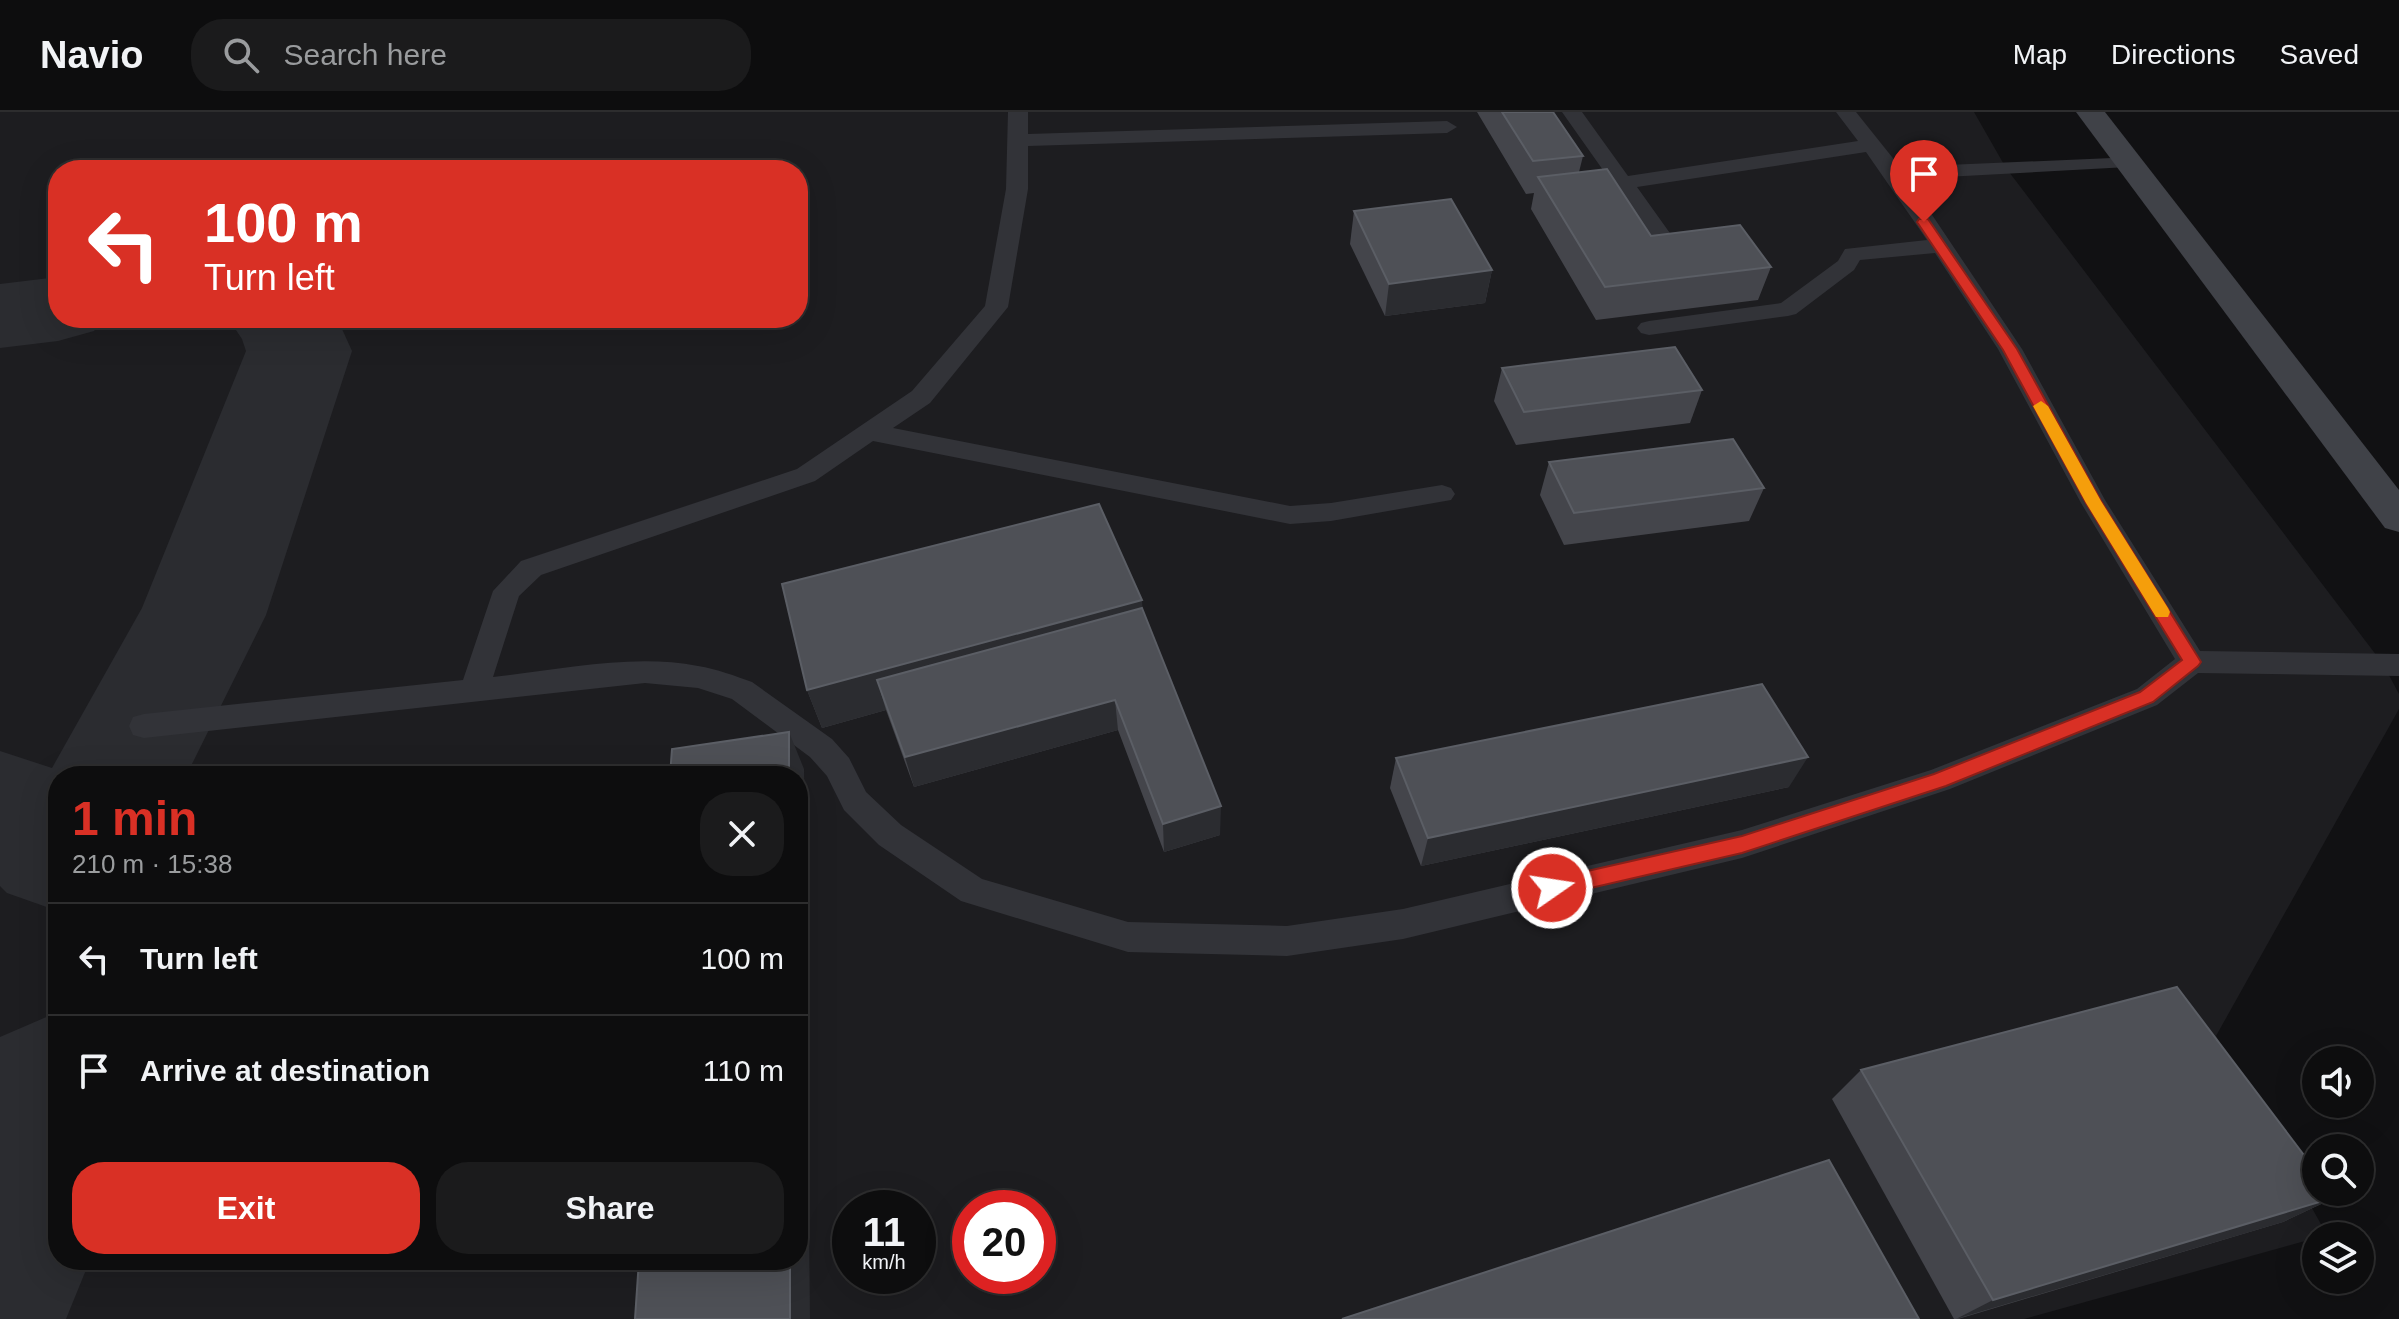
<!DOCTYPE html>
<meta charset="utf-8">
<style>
:root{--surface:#0d0d0e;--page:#1b1b1c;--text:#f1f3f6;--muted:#9a9c9e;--line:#2d2d2e;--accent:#d93025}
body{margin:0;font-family:Helvetica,sans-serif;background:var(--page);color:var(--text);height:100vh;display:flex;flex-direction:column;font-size:30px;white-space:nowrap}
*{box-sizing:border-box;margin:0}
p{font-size:26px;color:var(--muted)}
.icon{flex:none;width:44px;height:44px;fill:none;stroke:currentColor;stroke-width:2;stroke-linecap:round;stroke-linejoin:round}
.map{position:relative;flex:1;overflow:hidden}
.drawer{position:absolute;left:48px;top:654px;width:760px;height:504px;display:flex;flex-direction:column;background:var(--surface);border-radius:32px;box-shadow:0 8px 32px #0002,0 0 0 2px var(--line)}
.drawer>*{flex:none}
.top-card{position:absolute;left:48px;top:48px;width:760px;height:168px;border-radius:32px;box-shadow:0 8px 32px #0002,0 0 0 2px var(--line);background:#d93025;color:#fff;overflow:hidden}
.buttons{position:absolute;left:2302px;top:934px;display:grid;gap:16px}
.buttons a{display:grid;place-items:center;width:72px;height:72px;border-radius:50%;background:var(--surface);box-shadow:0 8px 32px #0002,0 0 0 2px var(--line);font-size:40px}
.speed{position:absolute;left:832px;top:1078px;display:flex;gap:16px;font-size:40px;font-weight:700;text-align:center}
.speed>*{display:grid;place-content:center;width:104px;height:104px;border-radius:50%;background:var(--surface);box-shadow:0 8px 32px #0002,0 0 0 2px var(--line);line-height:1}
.speed small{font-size:20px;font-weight:400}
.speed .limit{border:12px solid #d22;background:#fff;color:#111}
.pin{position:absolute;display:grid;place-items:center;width:68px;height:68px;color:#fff;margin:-82px -34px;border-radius:50% 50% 50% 0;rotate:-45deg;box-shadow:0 0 8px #0007}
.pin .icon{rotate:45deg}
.me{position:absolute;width:88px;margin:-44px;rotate:77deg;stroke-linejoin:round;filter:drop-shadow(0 0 6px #0008)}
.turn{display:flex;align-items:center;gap:28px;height:168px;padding:0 24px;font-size:36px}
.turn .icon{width:104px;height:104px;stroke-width:2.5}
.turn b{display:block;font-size:56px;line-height:68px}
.round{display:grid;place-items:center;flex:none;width:84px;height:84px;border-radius:32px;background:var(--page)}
.headline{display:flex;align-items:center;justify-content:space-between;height:136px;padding:0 24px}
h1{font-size:48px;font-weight:600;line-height:60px;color:var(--accent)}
.button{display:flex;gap:16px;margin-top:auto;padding:16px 24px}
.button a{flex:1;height:92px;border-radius:32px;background:var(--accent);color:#fff;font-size:32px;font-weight:600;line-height:92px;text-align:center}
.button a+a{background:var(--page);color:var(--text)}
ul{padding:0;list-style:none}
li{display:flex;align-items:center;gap:24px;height:112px;padding:0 24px;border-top:2px solid var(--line)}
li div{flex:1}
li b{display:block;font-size:30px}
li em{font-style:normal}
header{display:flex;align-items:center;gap:48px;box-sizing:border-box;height:112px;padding:0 40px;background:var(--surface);border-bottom:2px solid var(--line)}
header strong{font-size:38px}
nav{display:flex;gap:44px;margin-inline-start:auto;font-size:28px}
.search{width:560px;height:72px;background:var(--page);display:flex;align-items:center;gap:20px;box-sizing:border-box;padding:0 28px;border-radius:32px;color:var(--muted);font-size:30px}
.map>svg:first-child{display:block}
.built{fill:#1d1d20;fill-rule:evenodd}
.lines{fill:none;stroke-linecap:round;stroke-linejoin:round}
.taxiway{fill:#2b2c30;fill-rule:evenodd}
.lane{fill:#323338;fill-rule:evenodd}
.secondary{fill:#404248;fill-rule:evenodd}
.wall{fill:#44454b}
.shaded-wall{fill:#2b2c30}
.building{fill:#4e5056;stroke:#5b5e65;stroke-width:2}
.route{fill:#d93025;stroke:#8d1f18;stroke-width:2}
.slow{fill:#f59e0b}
</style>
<header>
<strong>Navio</strong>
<div class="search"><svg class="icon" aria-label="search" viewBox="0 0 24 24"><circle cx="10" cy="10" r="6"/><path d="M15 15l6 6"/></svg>Search here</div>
<nav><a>Map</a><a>Directions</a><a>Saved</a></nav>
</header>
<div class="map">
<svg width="2399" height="1207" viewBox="0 0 2399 1207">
<rect width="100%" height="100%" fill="#111113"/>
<!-- built -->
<path class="built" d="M0,0H1974L2006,56L2383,552L2399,582V597L2216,924L2327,1123L2024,1207H0ZM58,58H798V206H58ZM58,664H798V1148H58ZM850,1096H918V1164H850ZM970,1096H1038V1164H970Z"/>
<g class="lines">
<!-- taxiway -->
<g class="taxiway">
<path d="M58,165V206H103L94,219L58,229L0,236V172Z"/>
<path d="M228,206H337L352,239L266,503L186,664H58V799L7,781L0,774V639L52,656L142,496L246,239L242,227Z"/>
<path d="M58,900V1148H90L66,1207H0V925Z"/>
</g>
<!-- lane -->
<path class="lane" d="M1008,0H1028V22L1447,9L1457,15L1447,21L1028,34V77L1008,195L930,291L893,316L1290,394L1331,391L1442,373L1451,376L1455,382L1451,388L1331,409L1290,412L873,329L815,369L541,463L519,484L493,565C559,558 632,541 698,554C717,557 735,564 752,570L832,627L849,646L866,680L901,713L982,767L1128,810L1287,814L1403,797L1742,718L1931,658L2137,577L2175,547L2081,391L1998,237L1935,141L1860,148L1854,158L1796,202L1788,204L1649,223L1641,221L1637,216L1641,211L1649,209L1781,191L1838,149L1845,137L1927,128L1866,40L1637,75L1677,131L1666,138L1658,136L1562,0H1582L1628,64L1858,29L1836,0H1856L1900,55L2135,45L2138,49L2135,53L2128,55L1908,67L2022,237L2105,388L2200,539L2399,542V564L2198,561L2157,593L1950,677L1742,746L1403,827L1287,844L1128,840L961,789L879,733L844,698L827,664L810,645L732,587L698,576L645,571L144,626L133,623L129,614L133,605L144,602L463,568L493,479L521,449L797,357L912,279L985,194L1006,77Z"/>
<!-- secondary -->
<path class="secondary" d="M2076,0H2105L2399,378V420L2385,416Z"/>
</g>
<!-- wall -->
<g class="wall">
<path d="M1477,0H1553L1583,44L1579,60L1651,124L1771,155L1758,188L1596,208L1531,97L1534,81L1526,82Z"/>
<path d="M1354,99L1492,158L1485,191L1385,204L1350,132Z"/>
<path d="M1502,256L1702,278L1690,311L1516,333L1494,289Z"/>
<path d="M1549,350L1764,376L1749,409L1564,433L1540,383Z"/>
<path d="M1142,496L1220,723L1164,740L1118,618L914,675L886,598L822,616L807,578Z"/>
<path d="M1396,646L1789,675L1421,754L1390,676Z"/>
<path d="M1861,958L2336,1085L2283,1110L1958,1207H1954L1832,987Z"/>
</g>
<!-- shaded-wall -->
<g class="shaded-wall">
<path d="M1492,158L1485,191L1385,204L1389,172Z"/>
<path d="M1142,488L1144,527L877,568L886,598L822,616L807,578Z"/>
<path d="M1115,588L1118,618L914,675L905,645Z"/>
<path d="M789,620L804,657L810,1207H790V1148H798V664H789Z"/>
<path d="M1808,645L1789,675L1421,754L1428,726Z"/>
<path d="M1221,694L1220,723L1164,740L1163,712Z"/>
<path d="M2336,1085L2283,1110L1956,1207L1993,1188Z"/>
</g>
<!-- building -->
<g class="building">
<path d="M1502,0H1553L1583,44L1533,49Z"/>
<path d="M1607,57L1651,124L1740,113L1771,155L1605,175L1538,65Z"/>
<path d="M1451,87L1492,158L1389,172L1354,99Z"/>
<path d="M1675,235L1702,278L1524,300L1502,256Z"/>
<path d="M1733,327L1764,376L1574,401L1549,350Z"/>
<path d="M1099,392L1142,488L807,578L782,472Z"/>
<path d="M1142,496L1221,694L1163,712L1115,588L905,645L877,568Z"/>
<path d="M1762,572L1808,645L1428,726L1396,646Z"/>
<path d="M789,620V664H670L672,637Z"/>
<path d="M2177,875L2316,1059V1080H2332L2336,1085L1993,1188L1861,958Z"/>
<path d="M1829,1048L1919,1207H1342Z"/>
<path d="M639,1148H790V1207H635Z"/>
</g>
<!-- route -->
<path class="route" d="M1919,107H1928L2017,237L2101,389L2198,545L2201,550L2198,554L2153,590L1946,674L1742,741L1552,785L1545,782L1542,776L1545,770L1552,767L1742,724L1934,662L2140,580L2182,548L2086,391L2003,238L1917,110Z"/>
<!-- slow -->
<path class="slow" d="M2041,289L2048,294L2101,389L2168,496L2170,500L2168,505H2156L2086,391L2033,294Z"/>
</svg>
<div class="buttons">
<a><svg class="icon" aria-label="sound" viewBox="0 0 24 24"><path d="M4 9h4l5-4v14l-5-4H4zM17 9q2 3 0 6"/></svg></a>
<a><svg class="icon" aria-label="search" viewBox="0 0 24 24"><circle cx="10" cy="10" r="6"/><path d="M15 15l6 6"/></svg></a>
<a><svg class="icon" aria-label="layers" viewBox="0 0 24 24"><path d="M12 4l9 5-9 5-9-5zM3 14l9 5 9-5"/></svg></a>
</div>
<div class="speed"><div>11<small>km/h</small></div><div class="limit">20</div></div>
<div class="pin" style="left:1924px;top:110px;background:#d93025"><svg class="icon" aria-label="arrive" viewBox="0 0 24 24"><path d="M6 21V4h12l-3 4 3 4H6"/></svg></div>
<svg class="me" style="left:1552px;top:776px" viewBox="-20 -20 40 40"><circle r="17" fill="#d93025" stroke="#fff" stroke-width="3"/><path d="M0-11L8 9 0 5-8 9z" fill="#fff"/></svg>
<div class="top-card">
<div class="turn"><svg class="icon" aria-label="left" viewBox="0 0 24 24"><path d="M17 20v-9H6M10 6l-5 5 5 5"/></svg><div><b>100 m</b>Turn left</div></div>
</div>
<section class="drawer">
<div class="headline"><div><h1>1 min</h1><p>210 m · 15:38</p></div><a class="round"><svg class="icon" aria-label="close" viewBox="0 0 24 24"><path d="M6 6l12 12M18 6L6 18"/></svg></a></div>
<ul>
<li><svg class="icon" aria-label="left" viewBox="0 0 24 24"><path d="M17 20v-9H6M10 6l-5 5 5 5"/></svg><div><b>Turn left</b></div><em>100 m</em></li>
<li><svg class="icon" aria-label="arrive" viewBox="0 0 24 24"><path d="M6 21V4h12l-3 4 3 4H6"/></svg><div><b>Arrive at destination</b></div><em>110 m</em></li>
</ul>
<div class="button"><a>Exit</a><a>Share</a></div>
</section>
</div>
